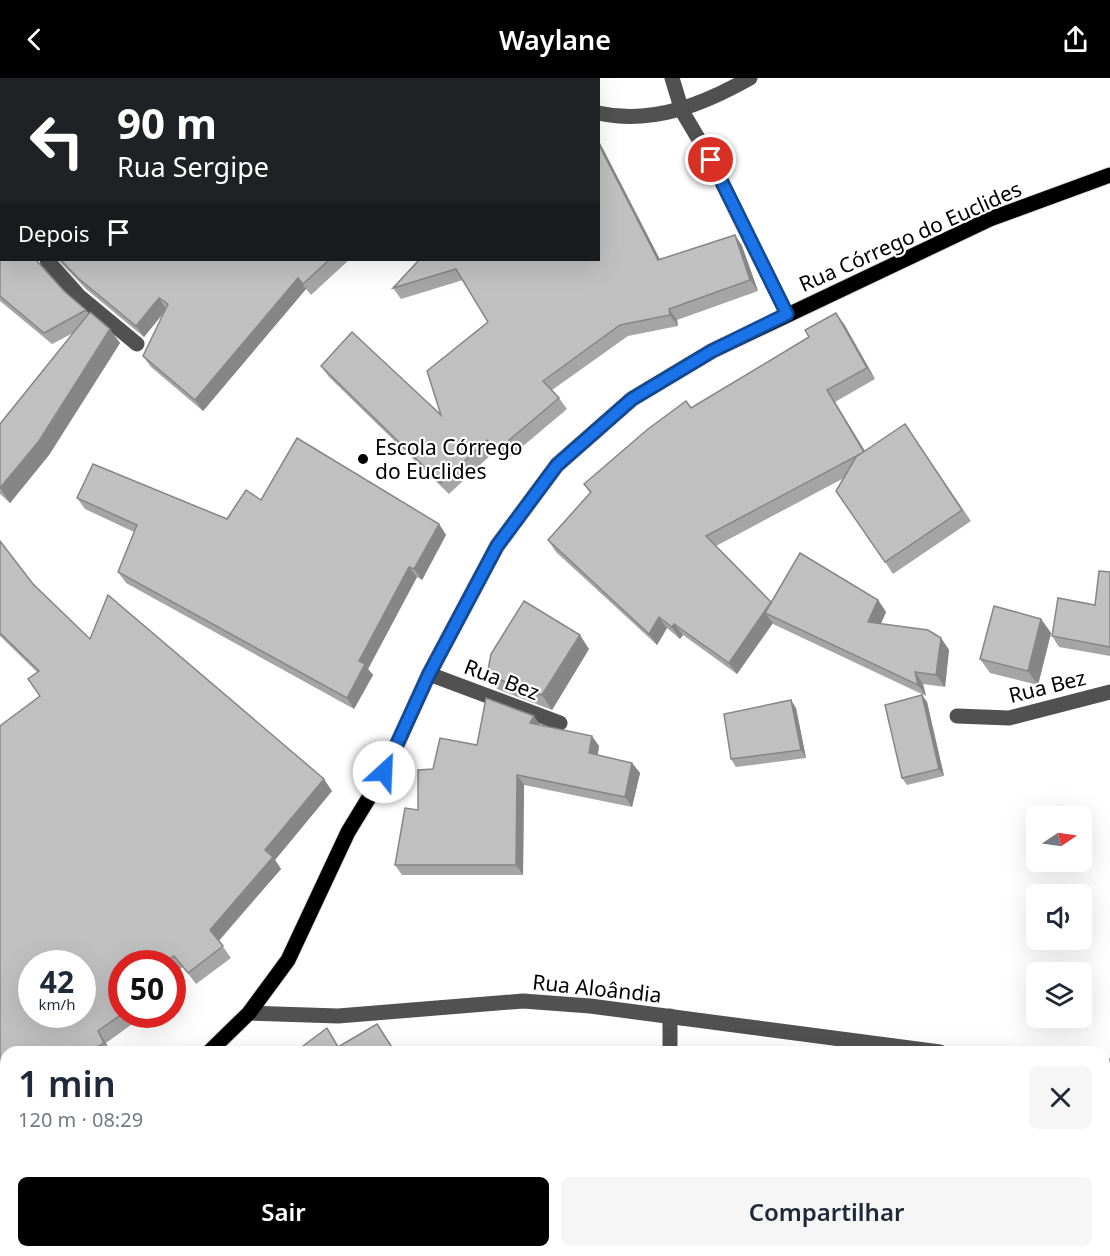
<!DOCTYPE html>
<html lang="pt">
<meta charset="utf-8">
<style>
:root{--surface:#fff;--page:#f6f6f7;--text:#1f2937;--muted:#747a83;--accent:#000}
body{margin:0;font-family:"Noto Sans",sans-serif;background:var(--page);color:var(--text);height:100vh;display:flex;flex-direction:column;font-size:22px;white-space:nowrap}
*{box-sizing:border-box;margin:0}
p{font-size:20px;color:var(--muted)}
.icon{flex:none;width:33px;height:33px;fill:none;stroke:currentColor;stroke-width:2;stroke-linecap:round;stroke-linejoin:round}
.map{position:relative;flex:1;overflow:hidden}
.panel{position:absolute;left:0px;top:968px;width:1110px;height:212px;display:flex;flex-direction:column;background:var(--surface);border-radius:18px 18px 0 0;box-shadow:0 6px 24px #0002}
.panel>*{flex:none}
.top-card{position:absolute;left:0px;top:0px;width:600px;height:183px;box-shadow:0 6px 24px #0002;background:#202124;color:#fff;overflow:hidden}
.needle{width:39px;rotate:77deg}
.buttons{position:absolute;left:1026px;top:728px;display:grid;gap:12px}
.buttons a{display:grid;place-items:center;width:66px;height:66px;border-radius:9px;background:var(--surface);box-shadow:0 6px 24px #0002;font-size:30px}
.speed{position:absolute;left:18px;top:872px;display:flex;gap:12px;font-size:30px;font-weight:700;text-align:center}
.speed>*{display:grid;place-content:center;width:78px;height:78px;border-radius:50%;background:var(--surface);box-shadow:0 6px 24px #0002;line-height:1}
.speed small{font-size:15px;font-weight:400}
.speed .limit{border:9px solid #d22;background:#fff;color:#111}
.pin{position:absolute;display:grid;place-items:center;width:51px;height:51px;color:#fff;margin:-26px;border:3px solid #fff;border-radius:50%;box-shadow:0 2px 6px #0007}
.me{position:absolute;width:66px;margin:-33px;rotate:25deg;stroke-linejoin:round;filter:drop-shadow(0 0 4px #0008)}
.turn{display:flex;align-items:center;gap:21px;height:126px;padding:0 18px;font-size:27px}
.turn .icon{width:78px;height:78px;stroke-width:2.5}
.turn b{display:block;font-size:42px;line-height:51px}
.then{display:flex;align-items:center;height:57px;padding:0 18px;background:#0003;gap:12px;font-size:22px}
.round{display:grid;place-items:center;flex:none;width:63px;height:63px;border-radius:9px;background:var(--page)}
.headline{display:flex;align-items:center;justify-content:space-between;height:102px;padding:0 18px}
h1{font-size:36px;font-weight:600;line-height:45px}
.primary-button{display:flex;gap:12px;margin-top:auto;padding:12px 18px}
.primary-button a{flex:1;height:69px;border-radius:9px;background:var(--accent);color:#fff;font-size:24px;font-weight:600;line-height:69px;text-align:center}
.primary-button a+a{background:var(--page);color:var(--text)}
header{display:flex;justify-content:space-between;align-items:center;height:78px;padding:0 18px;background:var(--accent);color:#fff;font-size:27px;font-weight:600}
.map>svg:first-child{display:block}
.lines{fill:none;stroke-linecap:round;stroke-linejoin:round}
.major-casing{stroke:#dbdbdb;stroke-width:17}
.minor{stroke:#515151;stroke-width:15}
.major{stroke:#000;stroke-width:15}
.wall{fill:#a5a5a5}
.shaded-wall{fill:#868686}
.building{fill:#c0c0c0;stroke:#868686;stroke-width:1.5;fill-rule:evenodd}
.route-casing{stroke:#114b97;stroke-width:15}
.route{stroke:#1a73e8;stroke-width:10}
.poi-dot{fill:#000;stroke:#fff;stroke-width:2}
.labels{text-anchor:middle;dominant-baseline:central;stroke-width:4.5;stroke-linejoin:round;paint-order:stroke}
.street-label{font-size:21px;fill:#000;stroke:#fff}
.poi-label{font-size:21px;fill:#000;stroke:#fff;text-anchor:start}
</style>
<header><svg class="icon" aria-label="back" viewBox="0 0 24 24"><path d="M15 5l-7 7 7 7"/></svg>Waylane<svg class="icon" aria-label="share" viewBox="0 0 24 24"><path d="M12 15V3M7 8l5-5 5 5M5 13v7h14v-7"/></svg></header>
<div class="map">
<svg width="1110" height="1178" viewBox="0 0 1110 1178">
<rect width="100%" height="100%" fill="#fff"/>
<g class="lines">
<!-- major casing -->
<g class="major-casing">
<g id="major">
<path d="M209,974L249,935L288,882L348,754L384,695L429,596L497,468L557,387L632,321L712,273L990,141L1110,97"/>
<path d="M0,1092L6,1089"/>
</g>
</g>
<!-- minor -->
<g class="minor">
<path d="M672,0L682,33L711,82L787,236"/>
<path d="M598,35C653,47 704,26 750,0"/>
<path d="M47,182L79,218L137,266"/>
<path d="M429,596L560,645"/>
<path d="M957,638L1009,640L1110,614"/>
<path d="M249,935L338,938L523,923L590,928L940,974"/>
<path d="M670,938V974"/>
<path d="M1104,988H1110"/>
<path d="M687,1173L689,1178"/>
</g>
<!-- major -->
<use href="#major" class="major"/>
</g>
<!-- wall -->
<g class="wall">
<path d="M0,111L39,185L64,213L86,232L89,236L120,265L49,377L10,425L0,416V346L75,254L52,266L0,223Z"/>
<path d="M735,157L742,168L758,213L677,242L678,248L628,258L552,312L559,320L567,331L504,384L495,373L449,416L329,299L321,288L441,337L488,244L463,202L401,221L393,210L419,182H660Z"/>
<path d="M58,182H349L311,217L306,211L203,333L151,289L143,278L164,235L144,259L86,211Z"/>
<path d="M844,246L875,301L835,324L865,373L905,346L971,443L893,496L885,484L844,400L716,468L771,524L878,522L886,534L881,546L941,560L949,572L945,609L923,606L926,618L773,546V545L737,596L683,557L680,561L667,550L657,567L556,474L548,462L590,415L584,406L691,330L809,259Z"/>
<path d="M77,420L227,441L261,422L439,446L446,457L422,502L417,499L368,591L373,597L354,631L126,505L118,494L134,454L85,431Z"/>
<path d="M0,463L33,506L90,561L332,713L275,782L281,791L219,863L231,880L196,906L183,889L172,896V885H122V936H146L106,965L110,974H6V1054L0,1057V648L40,618L37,594L0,558Z"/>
<path d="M1110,494V578L1059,569L1052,558L1095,527Z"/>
<path d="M1041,541L1051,555L1038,607L990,595L980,581Z"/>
<path d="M589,571L552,632L497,611L487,597Z"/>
<path d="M922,617L927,624L944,698L907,707L902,700Z"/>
<path d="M796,630L806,680L736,689L731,681Z"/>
<path d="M540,647L599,668L598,677L632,685L640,695L632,729L524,707L523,797H402L395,787L418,732L433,691L477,667Z"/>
<path d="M172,901L178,913L172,917Z"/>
<path d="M6,1173H258L248,1178H0Z"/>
<path d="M402,1173H500L491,1178H405Z"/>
</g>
<!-- shaded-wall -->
<g class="shaded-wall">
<path d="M587,0H595V2H586Z"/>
<path d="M598,61L666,193L658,182L598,65Z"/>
<path d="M735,157L742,168L758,213L750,202Z"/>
<path d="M298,200L306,211L203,333L195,322Z"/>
<path d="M159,220L166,231L144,259L136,248Z"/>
<path d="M669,231L677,242L678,248L670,237Z"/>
<path d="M836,235L844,246L875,301L867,290Z"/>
<path d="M110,251L120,265L49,377L10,425L0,410Z"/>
<path d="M827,312L835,324L872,385L864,374Z"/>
<path d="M439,446L446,457L422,502L414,491Z"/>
<path d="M409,489L417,499L368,591L373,597L354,631L347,620L359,583Z"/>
<path d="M878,522L886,534L876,556L868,544Z"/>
<path d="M771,524L765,535L773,545L737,596L729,585Z"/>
<path d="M659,539L667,550L657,567L649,556Z"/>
<path d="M1041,541L1051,555L1038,607L1028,593Z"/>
<path d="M674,546L683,557L680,561L672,549Z"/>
<path d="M580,557L589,571L552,632L542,617Z"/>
<path d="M941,560L949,572L945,609L936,597Z"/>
<path d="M915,594L923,606L926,618L918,607Z"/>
<path d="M922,617L927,624L944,698L939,691Z"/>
<path d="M791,622L796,630L806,680L801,672Z"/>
<path d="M534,638L541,648L530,645Z"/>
<path d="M592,658L599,668L596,685L589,675Z"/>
<path d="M632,685L640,695L632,729L625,719Z"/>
<path d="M517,697L524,707L523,797L516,787Z"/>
<path d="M324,701L332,713L275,782L281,791L218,863L210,852L265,772Z"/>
<path d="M172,901L178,913L172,905Z"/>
<path d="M98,953L106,965L110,974L104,965Z"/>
</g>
<!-- building -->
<g class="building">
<path d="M0,0H146L148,2H2V80L0,78Z"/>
<path d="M233,0H428L429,2H235Z"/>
<path d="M445,0H587L586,2H445Z"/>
<path d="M598,65L658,182L735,157L750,202L669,231L670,237L620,247L543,303L559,320L496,373L487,362L441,405L321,288L352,254L441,337L427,293L488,244L456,191L393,210L419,182H598Z"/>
<path d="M2,110V182H36L64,213L86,232L44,255L0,218V111Z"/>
<path d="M61,182H329L303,206L298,200L195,322L143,278L168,226L159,220L136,248L78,200Z"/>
<path d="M90,234L110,251L39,363L0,410V346Z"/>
<path d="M836,235L867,290L827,312L864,374L706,458L771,524L729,585L674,546L672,549L659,539L649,556L548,462L591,414L584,406L648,351L686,323L691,330L809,259L805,252Z"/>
<path d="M905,346L962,432L885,484L836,413L856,379Z"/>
<path d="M297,360L439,446L414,491L409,489L359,583L365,586L347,620L118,494L137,447L77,420L93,386L227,441L246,412L261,422Z"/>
<path d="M0,463L33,506L90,561L108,517L324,701L265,772L273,779L210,852L223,868L188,895L174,878L162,885H122V936L98,953L104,965L89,974H6V1039L0,1041V648L40,618L28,601L39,593L0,555ZM32,885H82V936H32Z"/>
<path d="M800,475L878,522L868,544L928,552L941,560L936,597L915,594L918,607L765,535Z"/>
<path d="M1099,493L1110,494V569L1052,558L1058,520L1095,527Z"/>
<path d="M524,523L580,557L542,617L487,597L491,576Z"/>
<path d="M994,528L1041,541L1028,593L980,581Z"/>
<path d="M922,617L939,691L902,700L885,627Z"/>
<path d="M486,620L534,638L530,645L592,658L589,675L632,685L625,719L517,697L516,787H395L405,730L418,732V692L433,691L440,660L477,667Z"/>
<path d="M791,622L801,672L731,681L724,636Z"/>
<path d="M377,946L395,974H295L327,950L338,969Z"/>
<path d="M6,1130V1173H219L209,1178H0V1132Z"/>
<path d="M402,1173H473L465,1178H405Z"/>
</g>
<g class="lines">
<!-- route casing -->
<g class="route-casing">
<path id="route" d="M384,694L429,596L497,468L557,387L632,321L712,273L787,236L711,82"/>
</g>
<!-- route -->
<use href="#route" class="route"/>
</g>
<!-- markers -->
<circle class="poi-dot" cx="363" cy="381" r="6"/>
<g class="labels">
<!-- street labels -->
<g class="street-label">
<text transform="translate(910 158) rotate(-24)">Rua Córrego do Euclides</text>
<text transform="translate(502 601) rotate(21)">Rua Bez</text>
<text transform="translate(1047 608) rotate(-14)">Rua Bez</text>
<text transform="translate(597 910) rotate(6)">Rua Aloândia</text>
</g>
<!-- poi labels -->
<g class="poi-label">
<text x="375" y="369">Escola Córrego<tspan x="375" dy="24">do Euclides</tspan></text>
</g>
</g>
</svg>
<div class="buttons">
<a><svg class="needle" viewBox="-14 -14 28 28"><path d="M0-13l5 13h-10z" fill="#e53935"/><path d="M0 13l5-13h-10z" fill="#747a83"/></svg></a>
<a><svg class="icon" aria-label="sound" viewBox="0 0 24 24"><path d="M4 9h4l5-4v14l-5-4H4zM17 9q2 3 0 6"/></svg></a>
<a><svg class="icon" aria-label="layers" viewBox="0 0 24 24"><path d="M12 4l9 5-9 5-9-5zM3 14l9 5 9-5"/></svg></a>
</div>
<div class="speed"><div>42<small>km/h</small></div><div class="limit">50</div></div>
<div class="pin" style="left:711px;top:82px;background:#d93025"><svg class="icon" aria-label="arrive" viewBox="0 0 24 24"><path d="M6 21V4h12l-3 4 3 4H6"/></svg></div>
<svg class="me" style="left:384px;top:694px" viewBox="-20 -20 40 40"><circle r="19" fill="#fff"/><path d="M0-13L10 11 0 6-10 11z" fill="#1a73e8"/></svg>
<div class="top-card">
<div class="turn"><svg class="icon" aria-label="left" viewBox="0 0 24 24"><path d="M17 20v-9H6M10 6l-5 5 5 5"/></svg><div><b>90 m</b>Rua Sergipe</div></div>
<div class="then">Depois<svg class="icon" aria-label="arrive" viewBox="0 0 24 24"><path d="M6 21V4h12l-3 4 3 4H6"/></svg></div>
</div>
<section class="panel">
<div class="headline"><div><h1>1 min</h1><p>120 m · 08:29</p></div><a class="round"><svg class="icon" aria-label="close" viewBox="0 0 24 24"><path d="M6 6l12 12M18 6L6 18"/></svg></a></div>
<div class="primary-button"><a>Sair</a><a>Compartilhar</a></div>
</section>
</div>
